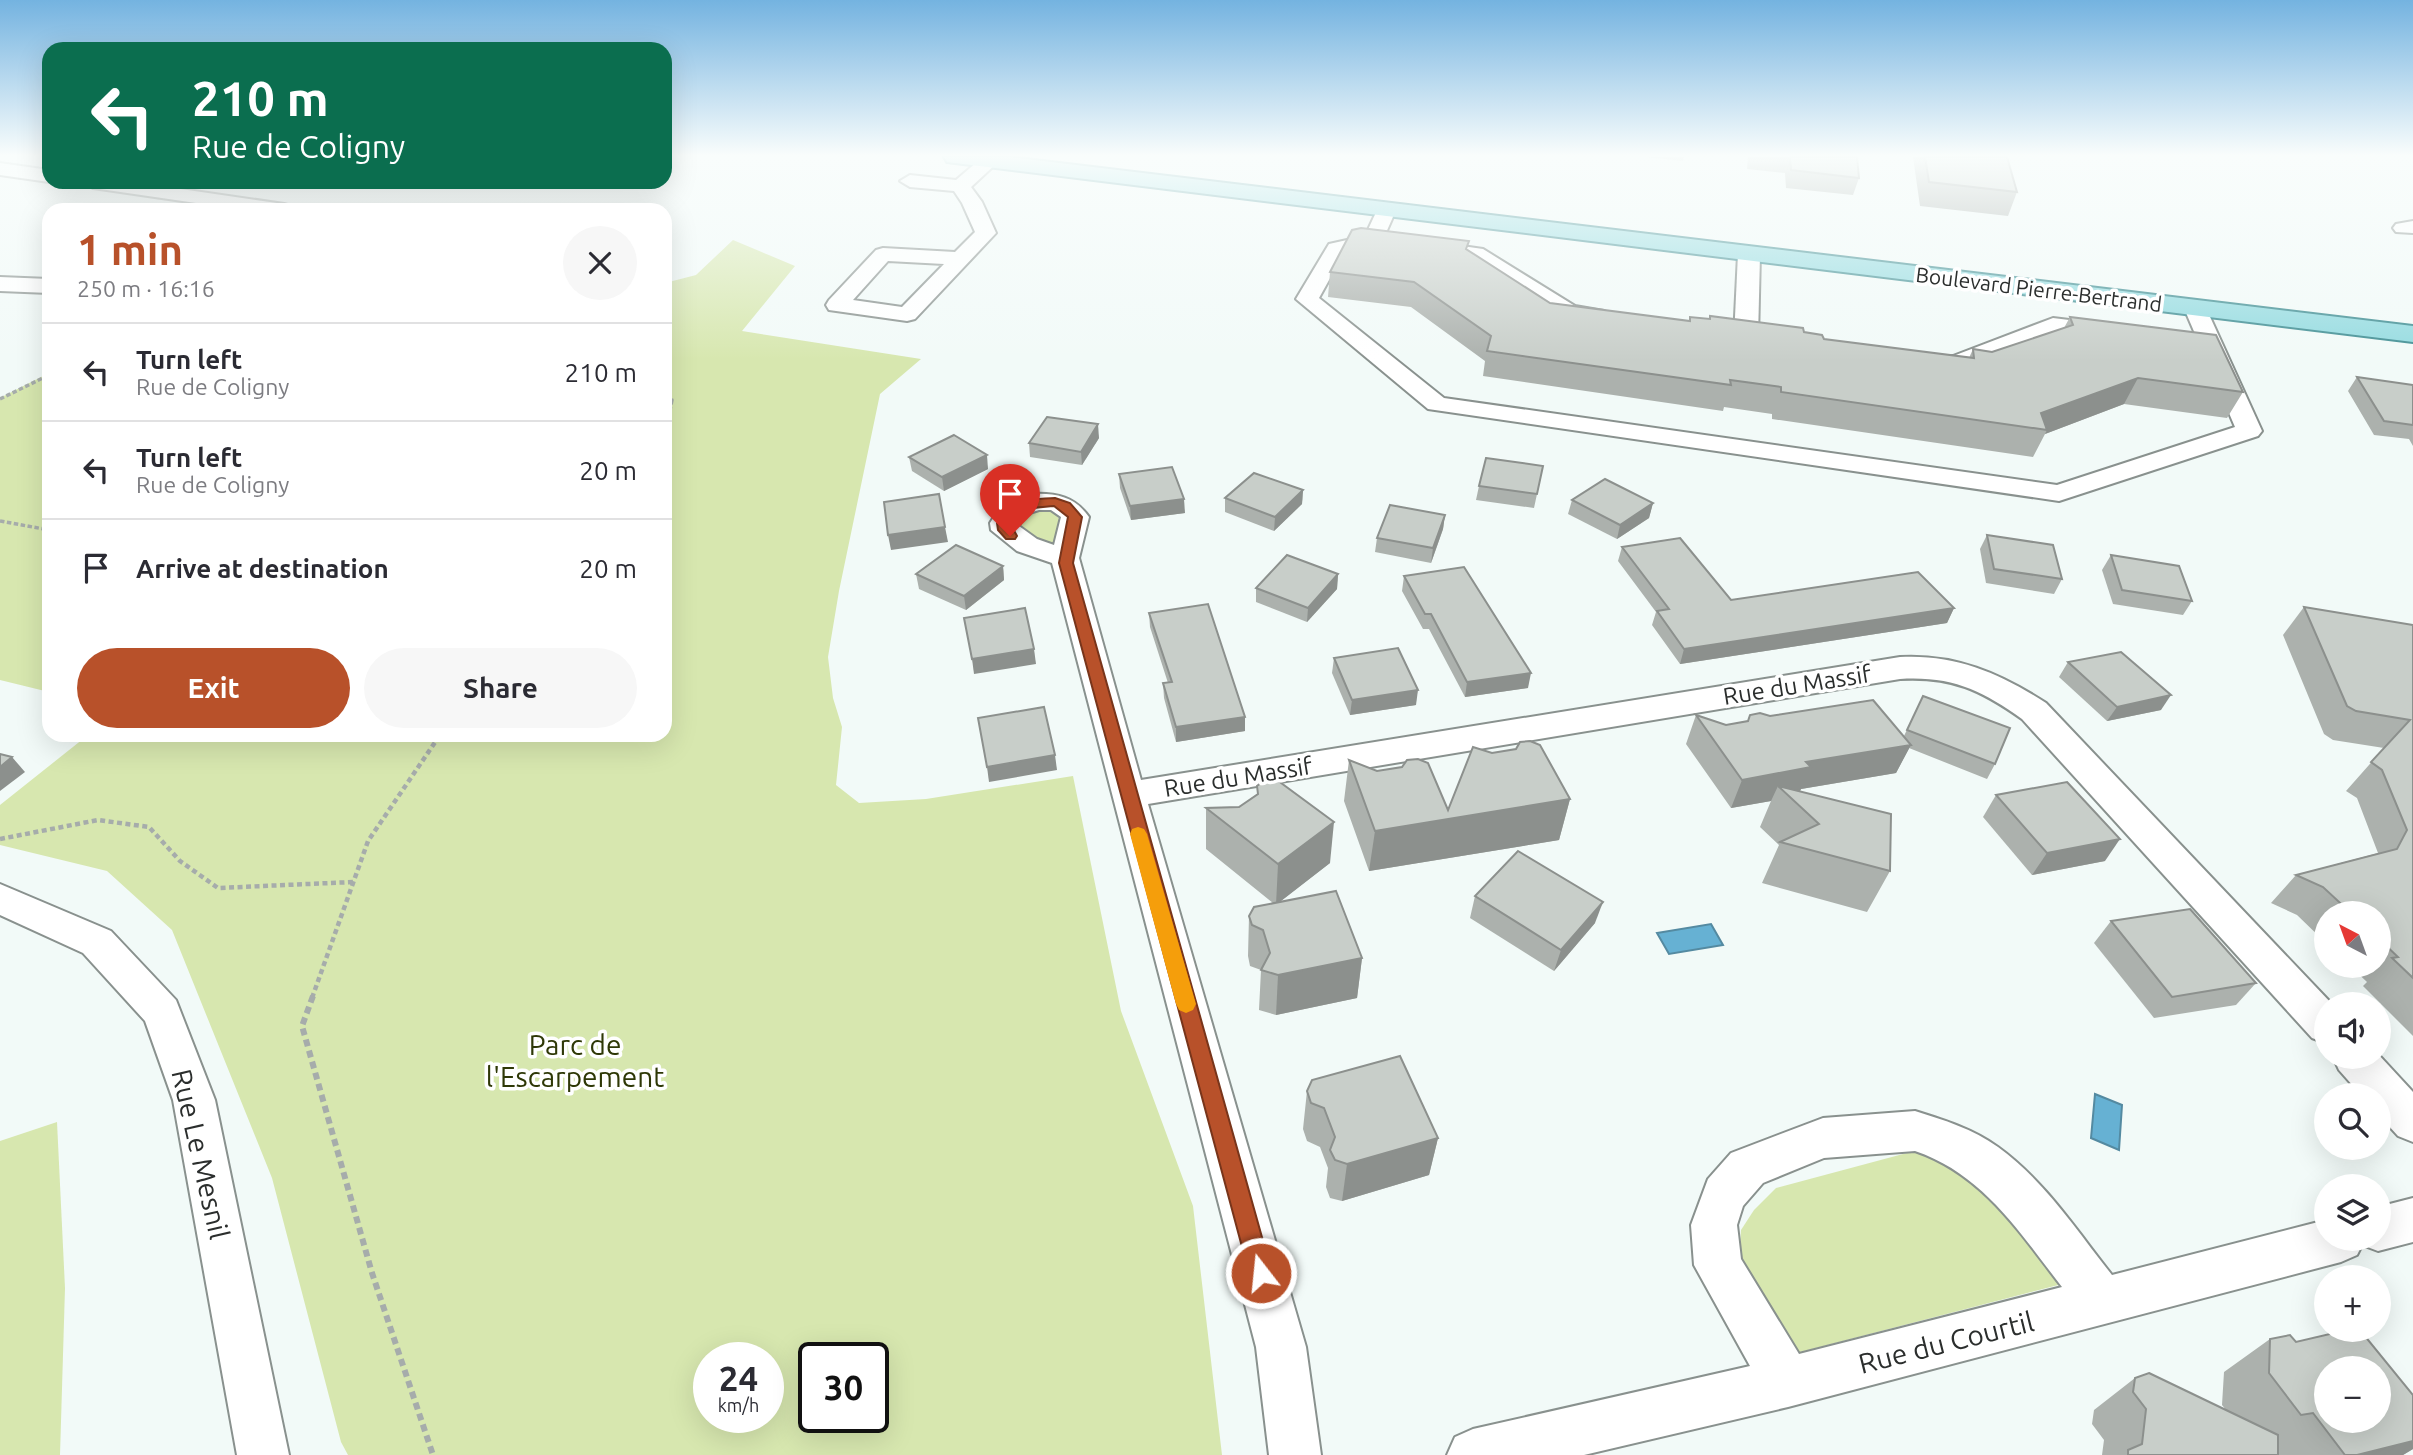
<!DOCTYPE html>
<meta charset="utf-8">
<style>
:root{--surface:#fff;--page:#f7f7f7;--text:#2b2b33;--muted:#7c7c81;--line:#e1e1e2;--accent:#b8512a}
body{margin:0;font-family:Ubuntu,sans-serif;background:var(--page);color:var(--text);height:100vh;display:flex;flex-direction:column;font-size:26px;white-space:nowrap}
*{box-sizing:border-box;margin:0}
p{font-size:23px;color:var(--muted)}
.icon{flex:none;width:38px;height:38px;fill:none;stroke:currentColor;stroke-width:2;stroke-linecap:round;stroke-linejoin:round}
.map{position:relative;flex:1;overflow:hidden}
.details{position:absolute;left:42px;top:203px;width:630px;height:539px;display:flex;flex-direction:column;background:var(--surface);border-radius:21px;box-shadow:0 7px 28px #0002}
.details>*{flex:none}
.hud{position:absolute;left:42px;top:42px;width:630px;height:147px;border-radius:21px;box-shadow:0 7px 28px #0002;background:#0b6e4f;color:#fff;overflow:hidden}
.needle{width:46px;rotate:319deg}
.tools{position:absolute;left:2314px;top:901px;display:grid;gap:14px}
.tools a{display:grid;place-items:center;width:77px;height:77px;border-radius:50%;background:var(--surface);box-shadow:0 7px 28px #0002;font-size:35px}
.speed{position:absolute;left:693px;top:1342px;display:flex;gap:14px;font-size:35px;font-weight:700;text-align:center}
.speed>*{display:grid;place-content:center;width:91px;height:91px;border-radius:50%;background:var(--surface);box-shadow:0 7px 28px #0002;line-height:1}
.speed small{font-size:18px;font-weight:400}
.speed .limit{border:4px solid #111;border-radius:10px;background:#fff;color:#111}
.pin{position:absolute;display:grid;place-items:center;width:60px;height:60px;color:#fff;margin:-72px -30px;border-radius:50% 50% 50% 0;rotate:-45deg;box-shadow:0 0 7px #0007}
.pin .icon{rotate:45deg}
.me{position:absolute;width:77px;margin:-38px;rotate:344deg;stroke-linejoin:round;filter:drop-shadow(0 0 5px #0008)}
.turn{display:flex;align-items:center;gap:24px;height:147px;padding:0 35px;font-size:32px}
.turn .icon{width:91px;height:91px;stroke-width:2.5}
.turn b{display:block;font-size:49px;line-height:60px}
.round{display:grid;place-items:center;flex:none;width:74px;height:74px;border-radius:37px;background:var(--page)}
.summary{display:flex;align-items:center;justify-content:space-between;height:119px;padding:0 35px}
h1{font-size:42px;font-weight:700;line-height:52px;color:var(--accent)}
.primary-button{display:flex;gap:14px;margin-top:auto;padding:14px 35px}
.primary-button a{flex:1;height:80px;border-radius:42px;background:var(--accent);color:#fff;font-size:28px;font-weight:700;line-height:80px;text-align:center}
.primary-button a+a{background:var(--page);color:var(--text)}
ul{padding:0;list-style:none}
li{display:flex;align-items:center;gap:21px;height:98px;padding:0 35px;border-top:2px solid var(--line)}
li div{flex:1}
li b{display:block;font-size:26px}
li em{font-style:normal}
.map>svg:first-child{display:block}
.green{fill:#d7e7af;fill-rule:evenodd}
.water{fill:#66b1d3;stroke:#548aa1;stroke-width:2}
.lines{fill:none;stroke-linecap:round;stroke-linejoin:round}
.minor-casing{stroke:#89918e;stroke-width:4}
.major-casing{stroke:#428f94;stroke-width:4}
.path-far2{stroke:#a6acab;stroke-width:3.5;stroke-dasharray:4.5 2.5;stroke-linecap:butt}
.path-far1{stroke:#a6acab;stroke-width:4.5;stroke-dasharray:5 3.5;stroke-linecap:butt}
.path{stroke:#a6acab;stroke-width:6;stroke-dasharray:7 4.5;stroke-linecap:butt}
.minor{fill:#fff;fill-rule:evenodd}
.major{fill:#95dbe0;fill-rule:evenodd}
.wall{fill:#acb1ad}
.shaded-wall{fill:#8c908d}
.building{fill:#c8cec9;stroke:#8c908d;stroke-width:2;fill-rule:evenodd}
.route{fill:#b8512a;stroke:#78351b;stroke-width:2}
.slow{fill:#f59e0b}
.labels{text-anchor:middle;dominant-baseline:central;stroke-width:7;stroke-linejoin:round;paint-order:stroke}
.far-street-label{font-size:21px;fill:#2b2e2d;stroke:#fff}
.street-label{font-size:24px;fill:#2b2e2d;stroke:#fff}
.near-park-label{font-size:28px;fill:#2e3806;stroke:#fff}
.near-street-label{font-size:28px;fill:#2b2e2d;stroke:#fff}
</style>
<div class="map">
<svg width="2413" height="1455" viewBox="0 0 2413 1455">
<rect width="100%" height="100%" fill="#f2faf8"/>
<!-- green -->
<g class="green">
<path d="M733,240L795,266L742,331L921,359L880,394L839,591L828,657L833,698L842,727L836,785L859,803L926,799L1073,776L1121,1011L1193,1206L1222,1455H348L341,1442L272,1178L172,930L107,871L0,845V805L88,735H665V283L696,275ZM709,1358H768V1418H709ZM814,1358H873V1418H814Z"/>
<path d="M49,373V692L0,680V398Z"/>
<path d="M1043,509L1053,511L1063,524L1054,548L1019,530L1017,517L1023,512Z"/>
<path d="M57,1122L65,1288L60,1455H0V1141Z"/>
<path d="M1918,1150L1962,1167L2066,1283L1793,1354L1739,1265L1741,1230L1754,1210L1776,1188Z"/>
</g>
<!-- water -->
<g class="water">
<path d="M1711,924L1723,945L1669,954L1657,933Z"/>
<path d="M2095,1094L2122,1105L2119,1150L2091,1138Z"/>
</g>
<g class="lines">
<!-- minor casing -->
<g class="minor-casing">
<g id="minor">
<path d="M983,157H997L999,161L971,187L982,202L996,233L915,319L907,321L829,310L826,305L829,300L876,250L883,248L955,252L975,232L962,203L954,191L910,187L900,181L910,175L956,180ZM888,261L944,264L902,307L853,300Z"/>
<path d="M0,163L49,170V182L0,175Z"/>
<path d="M83,182H133L284,204L291,206L294,210H244L93,188Z"/>
<path d="M1386,204L1393,206L1396,210L1385,235L1483,249L1575,306L1604,311L1607,316L1604,321L1596,323L1561,317L1470,259L1373,246L1344,253L1319,298L1444,398L2057,485L2235,427L2184,308L2187,303H2203L2206,308L2262,431L2258,436L2059,501L1428,409L1296,299L1329,244L1365,236L1379,206Z"/>
<path d="M2413,221V233L2396,232L2393,228L2396,224Z"/>
<path d="M1749,248L1756,250L1760,254L1758,338L1754,343H1738L1734,338L1738,254L1742,250Z"/>
<path d="M0,277L49,279V293L0,291Z"/>
<path d="M2053,318L2110,325L2118,327L2122,332L2118,337L2110,339L2055,332L1964,368L1956,370L1936,367L1932,362L1936,357L1953,356Z"/>
<path d="M1033,494C1057,493 1075,497 1089,517L1079,558L1141,780L1900,657C1955,654 2000,673 2046,703L2332,1004H2326V1043L2312,1038L2022,719C1981,690 1952,676 1900,679L1148,804L1306,1347L1321,1455H1269L1256,1347L1052,563L1017,551L991,530L990,523L1003,503ZM1039,510H1051L1061,517L1054,545L1037,539L1019,526L1023,515Z"/>
<path d="M0,884L111,931L176,1000L215,1100L289,1455H237L173,1100L145,1021L83,953L0,915Z"/>
<path d="M2378,1054L2413,1092V1142L2398,1136L2378,1114V1096H2362L2339,1070L2333,1057H2378Z"/>
<path d="M1915,1111C1944,1120 1973,1129 1998,1147C2044,1180 2077,1231 2112,1275L2326,1220V1239H2378V1207L2413,1198V1242L2378,1251L2362,1245L2357,1255L2341,1262L1788,1407L1584,1455H1447L1455,1437L1473,1429L1750,1366L1694,1265L1691,1225L1708,1179L1731,1153L1823,1118ZM1915,1151C1983,1174 2020,1233 2062,1287L1799,1354L1741,1259L1737,1225L1743,1206L1763,1183L1824,1158Z"/>
</g>
</g>
<!-- major casing -->
<g class="major-casing">
<path id="major" d="M944,157H1010L2413,326V342L955,163L947,162Z"/>
</g>
<!-- path-far2 -->
<g class="path-far2">
<path d="M0,399L49,375"/>
<path d="M665,399L672,400L665,435"/>
<path d="M0,521L49,530"/>
</g>
<!-- path-far1 -->
<g class="path-far1">
<path d="M0,839L98,820L149,827L180,861L218,888L353,882"/>
<path d="M312,998L368,841L440,735"/>
</g>
<!-- path -->
<path class="path" d="M313,996L302,1026L372,1273L433,1455"/>
<!-- minor -->
<use href="#minor" class="minor"/>
<!-- major -->
<use href="#major" class="major"/>
</g>
<!-- wall -->
<g class="wall">
<path d="M1645,157H1684L1683,161Z"/>
<path d="M1748,157H1857L1859,178L1853,195L1786,188L1785,173L1747,169Z"/>
<path d="M1913,157H2007L2017,192L2008,216L1920,206Z"/>
<path d="M1468,250L1550,303L1689,321L1690,317L1709,319L1710,316L1804,332L1824,339L1969,358L1973,349L1992,352L2064,328L2070,317L2243,392L2227,418L2124,404L2045,434L2033,457L1772,419V414L1724,407L1723,411L1483,376L1485,361L1411,307L1328,297L1330,272Z"/>
<path d="M2357,377L2413,385V446L2409,439L2374,435L2348,391Z"/>
<path d="M1099,438L1082,465L1030,457L1029,443Z"/>
<path d="M909,457L988,469L944,491L912,471Z"/>
<path d="M1543,466L1534,508L1476,500L1479,486Z"/>
<path d="M1119,474L1185,513L1131,520L1120,488Z"/>
<path d="M1303,490L1302,504L1274,531L1225,512V498Z"/>
<path d="M1572,500L1653,503L1649,518L1617,539L1568,514Z"/>
<path d="M1445,515L1443,529L1431,563L1375,552L1377,538Z"/>
<path d="M1987,535L2062,579L2054,594L1986,583L1980,549Z"/>
<path d="M1622,547L1731,600L1954,608L1947,623L1680,664L1652,625L1656,612L1618,561Z"/>
<path d="M2111,555L2192,601L2183,615L2113,604L2102,570Z"/>
<path d="M1003,566L1004,580L966,610L919,589L916,574Z"/>
<path d="M1338,574L1337,589L1307,622L1256,602V588Z"/>
<path d="M1404,576L1528,688L1465,697L1429,629H1423L1402,591Z"/>
<path d="M2304,607L2413,625V1036L2363,986L2367,982L2350,966H2378V914H2326V943L2297,915L2271,903L2296,875L2378,853L2357,798L2346,791L2384,748L2333,740L2324,734L2283,635Z"/>
<path d="M1149,613L1245,717V731L1176,742L1164,698L1163,683H1168L1150,627Z"/>
<path d="M1334,658L1416,705L1350,715L1332,673Z"/>
<path d="M2068,662L2161,710L2107,721L2059,677Z"/>
<path d="M1923,696L1995,764L1987,779L1909,748L1896,773L1801,789L1800,791L1890,871L1867,912L1762,883L1779,845L1760,827L1771,801L1731,808L1686,744L1696,715L1726,725L1770,716L1904,736Z"/>
<path d="M1349,760L1377,771L1402,767L1448,810L1570,799L1559,840L1369,871L1344,801Z"/>
<path d="M1257,786L1330,863L1279,902L1362,958L1357,998L1276,1015L1259,1010L1261,970L1250,966L1248,956L1249,916L1273,903L1206,849V808L1239,807L1257,794Z"/>
<path d="M1996,795L2105,861L2032,875L1983,817Z"/>
<path d="M1475,896L1595,923L1554,971L1470,918Z"/>
<path d="M2111,921L2256,983L2236,1005L2154,1018L2094,943Z"/>
<path d="M1307,1091L1438,1138L1429,1175L1342,1201L1330,1198L1326,1187L1328,1168L1320,1147L1307,1141L1303,1129Z"/>
<path d="M2270,1339L2296,1342L2413,1449L2403,1455H2102L2104,1440L2092,1424L2094,1410L2135,1378L2226,1410L2222,1405L2224,1372Z"/>
</g>
<!-- shaded-wall -->
<g class="shaded-wall">
<path d="M2138,378L2124,404L2045,434L2047,430L2041,413Z"/>
<path d="M1098,424L1099,438L1082,465L1081,452Z"/>
<path d="M987,455L988,469L944,491L942,477Z"/>
<path d="M1303,490L1302,504L1274,531L1275,517Z"/>
<path d="M1184,499L1185,513L1131,520L1130,506Z"/>
<path d="M1653,503L1649,518L1617,539L1620,525Z"/>
<path d="M1445,515L1443,529L1431,563L1433,548Z"/>
<path d="M945,527L948,542L891,550L888,535Z"/>
<path d="M1003,566L1004,580L966,610L964,596Z"/>
<path d="M1338,574L1337,589L1307,622L1308,608Z"/>
<path d="M1954,608L1947,623L1680,664L1684,649Z"/>
<path d="M1034,649L1036,664L974,674L972,659Z"/>
<path d="M1531,673L1528,688L1465,697L1467,682Z"/>
<path d="M1418,690L1416,705L1350,715L1352,700Z"/>
<path d="M2171,695L2161,710L2107,721L2117,707Z"/>
<path d="M1245,717V731L1176,742V727Z"/>
<path d="M1911,745L1896,773L1801,789L1798,795L1778,786L1771,801L1731,808L1742,780L1806,762Z"/>
<path d="M1055,755L1057,770L989,782L987,767Z"/>
<path d="M12,757L25,772L0,791V767Z"/>
<path d="M1570,799L1559,840L1369,871L1375,831Z"/>
<path d="M1334,822L1330,863L1276,905L1278,864Z"/>
<path d="M2120,839L2105,861L2032,875L2047,853Z"/>
<path d="M1603,902L1595,923L1554,971L1561,950Z"/>
<path d="M1362,958L1357,998L1276,1015L1278,975Z"/>
<path d="M1438,1138L1429,1175L1342,1201L1347,1164Z"/>
<path d="M2413,1441V1449L2403,1455H2357Z"/>
</g>
<!-- building -->
<g class="building">
<path d="M1790,157H1857L1859,178L1791,170Z"/>
<path d="M1925,157H2007L2017,192L1929,182Z"/>
<path d="M1361,228L1469,241L1466,249L1550,303L1690,321V317L1710,319V316L1803,328L1804,332L1822,335L1824,339L1974,358L1973,349L1992,352L2073,325L2070,317L2216,335L2243,392L2138,378L2041,413L2047,430L1781,392V387L1730,380L1731,385L1487,351L1491,336L1414,282L1330,272L1352,230Z"/>
<path d="M2357,377L2413,385V425L2384,421Z"/>
<path d="M1047,417L1098,424L1081,452L1029,443Z"/>
<path d="M954,435L987,455L942,477L909,457Z"/>
<path d="M1486,458L1543,466L1537,494L1479,486Z"/>
<path d="M1172,467L1184,499L1130,506L1119,474Z"/>
<path d="M1254,473L1303,490L1275,517L1225,498Z"/>
<path d="M1605,479L1653,503L1620,525L1572,500Z"/>
<path d="M939,494L945,527L888,535L884,502Z"/>
<path d="M1390,505L1445,515L1433,548L1377,538Z"/>
<path d="M1987,535L2053,545L2062,579L1994,569Z"/>
<path d="M1680,538L1731,600L1918,572L1954,608L1684,649L1657,611L1669,609L1622,547Z"/>
<path d="M956,545L1003,566L964,596L916,574Z"/>
<path d="M1287,555L1338,574L1308,608L1256,588Z"/>
<path d="M2111,555L2179,566L2192,601L2122,590Z"/>
<path d="M1464,567L1531,673L1467,682L1431,614H1425L1404,576Z"/>
<path d="M1208,604L1245,717L1176,727L1163,683L1172,682L1149,613Z"/>
<path d="M2304,607L2413,625V978L2392,958L2398,957L2378,938V914H2352L2323,887L2296,875L2397,849L2407,830L2382,770L2371,762L2410,720L2356,711L2347,706Z"/>
<path d="M1025,608L1034,649L972,659L964,618Z"/>
<path d="M1398,648L1418,690L1352,700L1334,658Z"/>
<path d="M2121,652L2171,695L2117,707L2068,662Z"/>
<path d="M1923,696L2010,728L1995,764L1907,730Z"/>
<path d="M1873,700L1911,745L1806,762L1811,767L1742,780L1696,715L1726,725L1748,721L1750,715L1760,713L1770,716Z"/>
<path d="M1044,707L1055,755L987,767L978,718Z"/>
<path d="M1530,741L1540,745L1570,799L1375,831L1349,760L1377,771L1402,767L1407,760L1418,759L1428,763L1448,810L1473,747L1492,753L1516,749L1520,742Z"/>
<path d="M0,754L12,757L0,767Z"/>
<path d="M1265,780H1277L1334,822L1278,864L1206,808L1239,807L1258,794L1257,786Z"/>
<path d="M2067,782L2120,839L2047,853L1996,795Z"/>
<path d="M1778,786L1891,814L1890,871L1780,842L1819,824Z"/>
<path d="M1518,851L1603,902L1561,950L1475,896Z"/>
<path d="M1336,891L1362,958L1278,975L1261,970L1270,953L1263,930L1252,925L1249,916L1254,907Z"/>
<path d="M2190,909L2256,983L2172,997L2111,921Z"/>
<path d="M1400,1056L1438,1138L1347,1164L1335,1160L1330,1150L1335,1137L1324,1108L1311,1103L1307,1091L1312,1080Z"/>
<path d="M2347,1330H2360L2413,1395V1441L2357,1455H2345L2313,1413L2301,1415L2269,1373L2270,1339L2290,1335L2296,1342ZM2326,1368H2378V1421H2326Z"/>
<path d="M2149,1373L2278,1435V1455H2128V1450L2142,1444L2146,1409L2133,1392L2135,1378Z"/>
</g>
<!-- sky -->
<linearGradient id="sky" x2="0" y2="1"><stop stop-color="#74b3e0"/><stop offset="0.43" stop-color="#f9fdfc"/><stop offset="1" stop-color="#f9fdfc" stop-opacity="0"/></linearGradient>
<rect width="2413" height="361" fill="url(#sky)"/>
<!-- route -->
<path class="route" d="M1055,498L1070,503L1082,517L1073,563L1272,1273L1269,1281L1261,1284L1253,1281L1249,1273L1059,563L1068,517L1054,506C1035,508 1022,506 1010,523L1017,536L1015,539H1006L998,530L997,523C1015,497 1026,500 1055,498Z"/>
<!-- slow -->
<path class="slow" d="M1138,827L1144,829L1147,834L1196,1004L1193,1010L1186,1013L1179,1010L1176,1004L1130,834L1132,829Z"/>
<g class="labels">
<!-- far-street labels -->
<g class="far-street-label">
<text transform="translate(2039 289) rotate(7)">Boulevard Pierre-Bertrand</text>
</g>
<!-- street labels -->
<g class="street-label">
<text transform="translate(1797 685) rotate(-9)">Rue du Massif</text>
<text transform="translate(1238 777) rotate(-9)">Rue du Massif</text>
</g>
<!-- near-park labels -->
<g class="near-park-label">
<text x="575" y="1044">Parc de<tspan x="575" dy="32">l'Escarpement</tspan></text>
</g>
<!-- near-street labels -->
<g class="near-street-label">
<text transform="translate(201 1154) rotate(77)">Rue Le Mesnil</text>
<text transform="translate(1946 1342) rotate(-14)">Rue du Courtil</text>
</g>
</g>
</svg>
<div class="tools">
<a><svg class="needle" viewBox="-14 -14 28 28"><path d="M0-13l5 13h-10z" fill="#e53935"/><path d="M0 13l5-13h-10z" fill="#7c7c81"/></svg></a>
<a><svg class="icon" aria-label="sound" viewBox="0 0 24 24"><path d="M4 9h4l5-4v14l-5-4H4zM17 9q2 3 0 6"/></svg></a>
<a><svg class="icon" aria-label="search" viewBox="0 0 24 24"><circle cx="10" cy="10" r="6"/><path d="M15 15l6 6"/></svg></a>
<a><svg class="icon" aria-label="layers" viewBox="0 0 24 24"><path d="M12 4l9 5-9 5-9-5zM3 14l9 5 9-5"/></svg></a>
<a>+</a>
<a>−</a>
</div>
<div class="speed"><div>24<small>km/h</small></div><div class="limit">30</div></div>
<div class="pin" style="left:1010px;top:536px;background:#d93025"><svg class="icon" aria-label="arrive" viewBox="0 0 24 24"><path d="M6 21V4h12l-3 4 3 4H6"/></svg></div>
<svg class="me" style="left:1261px;top:1273px" viewBox="-20 -20 40 40"><circle r="17" fill="#b8512a" stroke="#fff" stroke-width="3"/><path d="M0-11L8 9 0 5-8 9z" fill="#fff"/></svg>
<div class="hud">
<div class="turn"><svg class="icon" aria-label="left" viewBox="0 0 24 24"><path d="M17 20v-9H6M10 6l-5 5 5 5"/></svg><div><b>210 m</b>Rue de Coligny</div></div>
</div>
<section class="details">
<div class="summary"><div><h1>1 min</h1><p>250 m · 16:16</p></div><a class="round"><svg class="icon" aria-label="close" viewBox="0 0 24 24"><path d="M6 6l12 12M18 6L6 18"/></svg></a></div>
<ul>
<li><svg class="icon" aria-label="left" viewBox="0 0 24 24"><path d="M17 20v-9H6M10 6l-5 5 5 5"/></svg><div><b>Turn left</b><p>Rue de Coligny</p></div><em>210 m</em></li>
<li><svg class="icon" aria-label="left" viewBox="0 0 24 24"><path d="M17 20v-9H6M10 6l-5 5 5 5"/></svg><div><b>Turn left</b><p>Rue de Coligny</p></div><em>20 m</em></li>
<li><svg class="icon" aria-label="arrive" viewBox="0 0 24 24"><path d="M6 21V4h12l-3 4 3 4H6"/></svg><div><b>Arrive at destination</b></div><em>20 m</em></li>
</ul>
<div class="primary-button"><a>Exit</a><a>Share</a></div>
</section>
</div>
